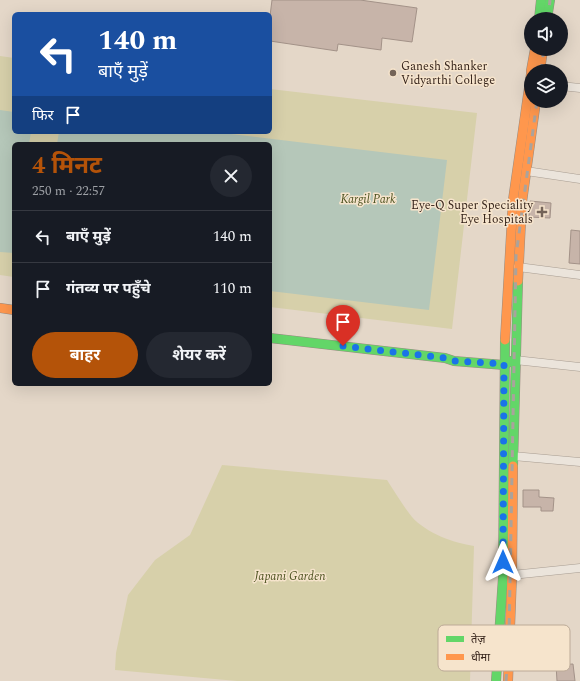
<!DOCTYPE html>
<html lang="hi">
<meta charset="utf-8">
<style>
:root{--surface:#171b24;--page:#242831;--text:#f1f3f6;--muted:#9ea1a6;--line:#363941;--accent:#b45309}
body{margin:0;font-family:Spectral,"Noto Sans Devanagari",serif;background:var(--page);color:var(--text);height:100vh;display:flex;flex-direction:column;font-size:15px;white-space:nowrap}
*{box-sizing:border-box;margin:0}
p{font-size:13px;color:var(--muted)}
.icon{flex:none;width:22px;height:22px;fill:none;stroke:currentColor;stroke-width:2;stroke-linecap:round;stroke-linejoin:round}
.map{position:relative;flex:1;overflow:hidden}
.sheet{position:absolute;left:12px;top:142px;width:260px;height:244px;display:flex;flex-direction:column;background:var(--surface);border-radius:6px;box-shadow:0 4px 16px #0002}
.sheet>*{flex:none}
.top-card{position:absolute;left:12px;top:12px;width:260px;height:122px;border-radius:6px;box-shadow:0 4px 16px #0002;background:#1a4fa0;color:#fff;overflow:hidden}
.fabs{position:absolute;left:524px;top:12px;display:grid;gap:8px}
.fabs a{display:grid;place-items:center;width:44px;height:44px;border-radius:50%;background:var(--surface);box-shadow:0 4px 16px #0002;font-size:20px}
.pin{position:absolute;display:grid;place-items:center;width:34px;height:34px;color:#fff;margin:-41px -17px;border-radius:50% 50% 50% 0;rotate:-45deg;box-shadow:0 0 4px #0007}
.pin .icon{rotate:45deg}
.me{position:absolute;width:44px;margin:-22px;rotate:0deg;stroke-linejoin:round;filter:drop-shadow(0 0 3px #0008)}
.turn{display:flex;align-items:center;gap:14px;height:84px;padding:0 20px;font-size:18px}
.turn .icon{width:52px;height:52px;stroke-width:2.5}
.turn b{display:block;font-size:28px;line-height:34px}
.then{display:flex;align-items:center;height:38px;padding:0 20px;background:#0003;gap:8px;font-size:15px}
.round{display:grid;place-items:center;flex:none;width:42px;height:42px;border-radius:21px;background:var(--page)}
.head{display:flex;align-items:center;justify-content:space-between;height:68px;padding:0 20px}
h1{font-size:24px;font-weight:700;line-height:30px;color:var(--accent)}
.primary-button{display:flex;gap:8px;margin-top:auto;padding:8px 20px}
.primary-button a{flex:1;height:46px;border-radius:24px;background:var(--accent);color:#fff;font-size:16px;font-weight:700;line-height:46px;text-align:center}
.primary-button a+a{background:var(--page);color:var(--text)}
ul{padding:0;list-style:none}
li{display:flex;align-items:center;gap:12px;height:52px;padding:0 20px;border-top:1px solid var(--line)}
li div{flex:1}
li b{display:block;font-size:15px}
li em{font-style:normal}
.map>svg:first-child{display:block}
.green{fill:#d7d0aa}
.water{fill:#b5c7b9}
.building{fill:#c7b4a9;stroke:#a39288}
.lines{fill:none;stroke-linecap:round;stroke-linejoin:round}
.street-casing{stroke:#a89d92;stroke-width:9}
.fast-casing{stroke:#988c82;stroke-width:10}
.slow-casing{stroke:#988c82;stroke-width:10}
.street{stroke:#ebe4db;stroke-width:8}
.fast{stroke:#63d668;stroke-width:9}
.slow{stroke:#ff974d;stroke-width:9}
.rail{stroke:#aaa39c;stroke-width:3;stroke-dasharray:7 7;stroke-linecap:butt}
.route{stroke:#1a73e8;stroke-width:7;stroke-dasharray:0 12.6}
.poi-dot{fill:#736358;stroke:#f6e4cc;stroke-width:1.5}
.labels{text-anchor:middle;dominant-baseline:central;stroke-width:3;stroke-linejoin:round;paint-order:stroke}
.poi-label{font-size:12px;fill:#36241b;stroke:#f6e4cc;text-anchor:start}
.park-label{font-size:12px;font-style:italic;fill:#4e5321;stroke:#f6e4cc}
.key{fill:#f6e4cc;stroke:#bcaa97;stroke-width:1}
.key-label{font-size:11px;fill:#36241b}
</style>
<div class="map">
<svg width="580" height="681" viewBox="0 0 580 681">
<rect width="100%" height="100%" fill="#e4d7c8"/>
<!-- green -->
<g class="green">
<path d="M0,56L14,58V132H270V89L477,113L452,329L270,307V144H14V277L0,275Z"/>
<path d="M222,465L387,480C395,492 403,506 412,517C426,533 454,543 474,546L470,681H237L115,670L116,653L128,595L155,560L190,535Z"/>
</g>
<!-- water -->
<g class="water">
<path d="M0,110L14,112V132H31L29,144H14V253L0,252Z"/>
<path d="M59,132H214L447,160L429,310L270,291V144H57Z"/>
</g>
<!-- building -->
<g class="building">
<path d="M272,0H360L417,8L412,42L382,38L381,50L338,44L337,51L270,41V16Z"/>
<path d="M530,201L551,203L550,218L529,217Z"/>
<path d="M571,230L580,231V264L569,263Z"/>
<path d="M523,490H539V497L554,498L553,511H541V507H523Z"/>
<path d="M573,664L575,681H557L556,665Z"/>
</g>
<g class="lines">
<!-- street casing -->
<g class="street-casing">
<g id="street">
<path d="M561,86L580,88"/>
<path d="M526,171L580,179"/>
<path d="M518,267L580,275"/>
<path d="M515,360L580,367"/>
<path d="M513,456L580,462"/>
<path d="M512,575L580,568"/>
</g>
</g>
<!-- fast casing -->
<g class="fast-casing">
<g id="fast">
<path d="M539,19L541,0"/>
<path d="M547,19L550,0"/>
<path d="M270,338L445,358L454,361L504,365L511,361"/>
<path d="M513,466L518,281"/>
<path d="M496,681L503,577L505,340"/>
</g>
</g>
<!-- slow casing -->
<g class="slow-casing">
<g id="slow">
<path d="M531,71L535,49"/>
<path d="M540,71L543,49"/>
<path d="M518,281L522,202L536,101"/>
<path d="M0,308L14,310"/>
<path d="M505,340L513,200L531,74"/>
<path d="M508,681L512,575L513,466"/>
</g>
</g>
<!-- street -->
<use href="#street" class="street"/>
<!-- fast -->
<use href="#fast" class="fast"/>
<!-- slow -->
<use href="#slow" class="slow"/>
<!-- rail -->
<g class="rail">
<path d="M548,19L550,0"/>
<path d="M541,71L544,49"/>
<path d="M506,681L509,636L516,256L537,101"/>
</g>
</g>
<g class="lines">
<!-- route -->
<path class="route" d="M343,346L445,358L454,361L504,364L503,562"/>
</g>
<!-- markers -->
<g class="poi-dot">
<circle cx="393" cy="73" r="4"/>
<path d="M540 206h4v4h4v4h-4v4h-4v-4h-4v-4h4z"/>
</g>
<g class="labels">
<!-- poi labels -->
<g class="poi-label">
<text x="401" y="66">Ganesh Shanker<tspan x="401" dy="14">Vidyarthi College</tspan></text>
<text x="533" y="205" text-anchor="end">Eye-Q Super Speciality<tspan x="533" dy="14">Eye Hospitals</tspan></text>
</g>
<!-- park labels -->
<g class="park-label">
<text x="368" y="199">Kargil Park</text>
<text x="290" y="576">Japani Garden</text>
</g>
</g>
<!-- legend -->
<rect x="438" y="625" width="132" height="46" rx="6" class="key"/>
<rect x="446" y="636" width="18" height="6" fill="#63d668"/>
<rect x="446" y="654" width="18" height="6" fill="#ff974d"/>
<g class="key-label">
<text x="471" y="643">तेज़</text>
<text x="471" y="661">धीमा</text>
</g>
</svg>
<div class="fabs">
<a><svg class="icon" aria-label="sound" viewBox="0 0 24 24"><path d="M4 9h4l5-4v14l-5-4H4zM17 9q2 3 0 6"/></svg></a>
<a><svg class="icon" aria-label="layers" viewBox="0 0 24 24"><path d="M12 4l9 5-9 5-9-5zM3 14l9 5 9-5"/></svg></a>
</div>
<div class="pin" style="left:343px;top:346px;background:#d93025"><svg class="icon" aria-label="arrive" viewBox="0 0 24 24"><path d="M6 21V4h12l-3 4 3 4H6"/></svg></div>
<svg class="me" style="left:503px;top:562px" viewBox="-20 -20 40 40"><path d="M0-17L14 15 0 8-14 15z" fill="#1a73e8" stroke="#fff" stroke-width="4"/></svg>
<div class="top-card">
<div class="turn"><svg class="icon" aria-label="left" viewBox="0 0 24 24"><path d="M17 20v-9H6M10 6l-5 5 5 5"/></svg><div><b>140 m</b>बाएँ मुड़ें</div></div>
<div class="then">फिर<svg class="icon" aria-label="arrive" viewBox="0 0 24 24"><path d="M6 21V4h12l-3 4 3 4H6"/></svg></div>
</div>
<section class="sheet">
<div class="head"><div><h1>4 मिनट</h1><p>250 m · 22:57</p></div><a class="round"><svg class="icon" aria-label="close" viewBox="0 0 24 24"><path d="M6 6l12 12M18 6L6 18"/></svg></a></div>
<ul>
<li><svg class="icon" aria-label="left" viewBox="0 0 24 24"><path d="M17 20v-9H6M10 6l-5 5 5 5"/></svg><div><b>बाएँ मुड़ें</b></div><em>140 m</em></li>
<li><svg class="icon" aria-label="arrive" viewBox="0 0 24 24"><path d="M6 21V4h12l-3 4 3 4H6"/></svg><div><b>गंतव्य पर पहुँचे</b></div><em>110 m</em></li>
</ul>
<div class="primary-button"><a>बाहर</a><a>शेयर करें</a></div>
</section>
</div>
